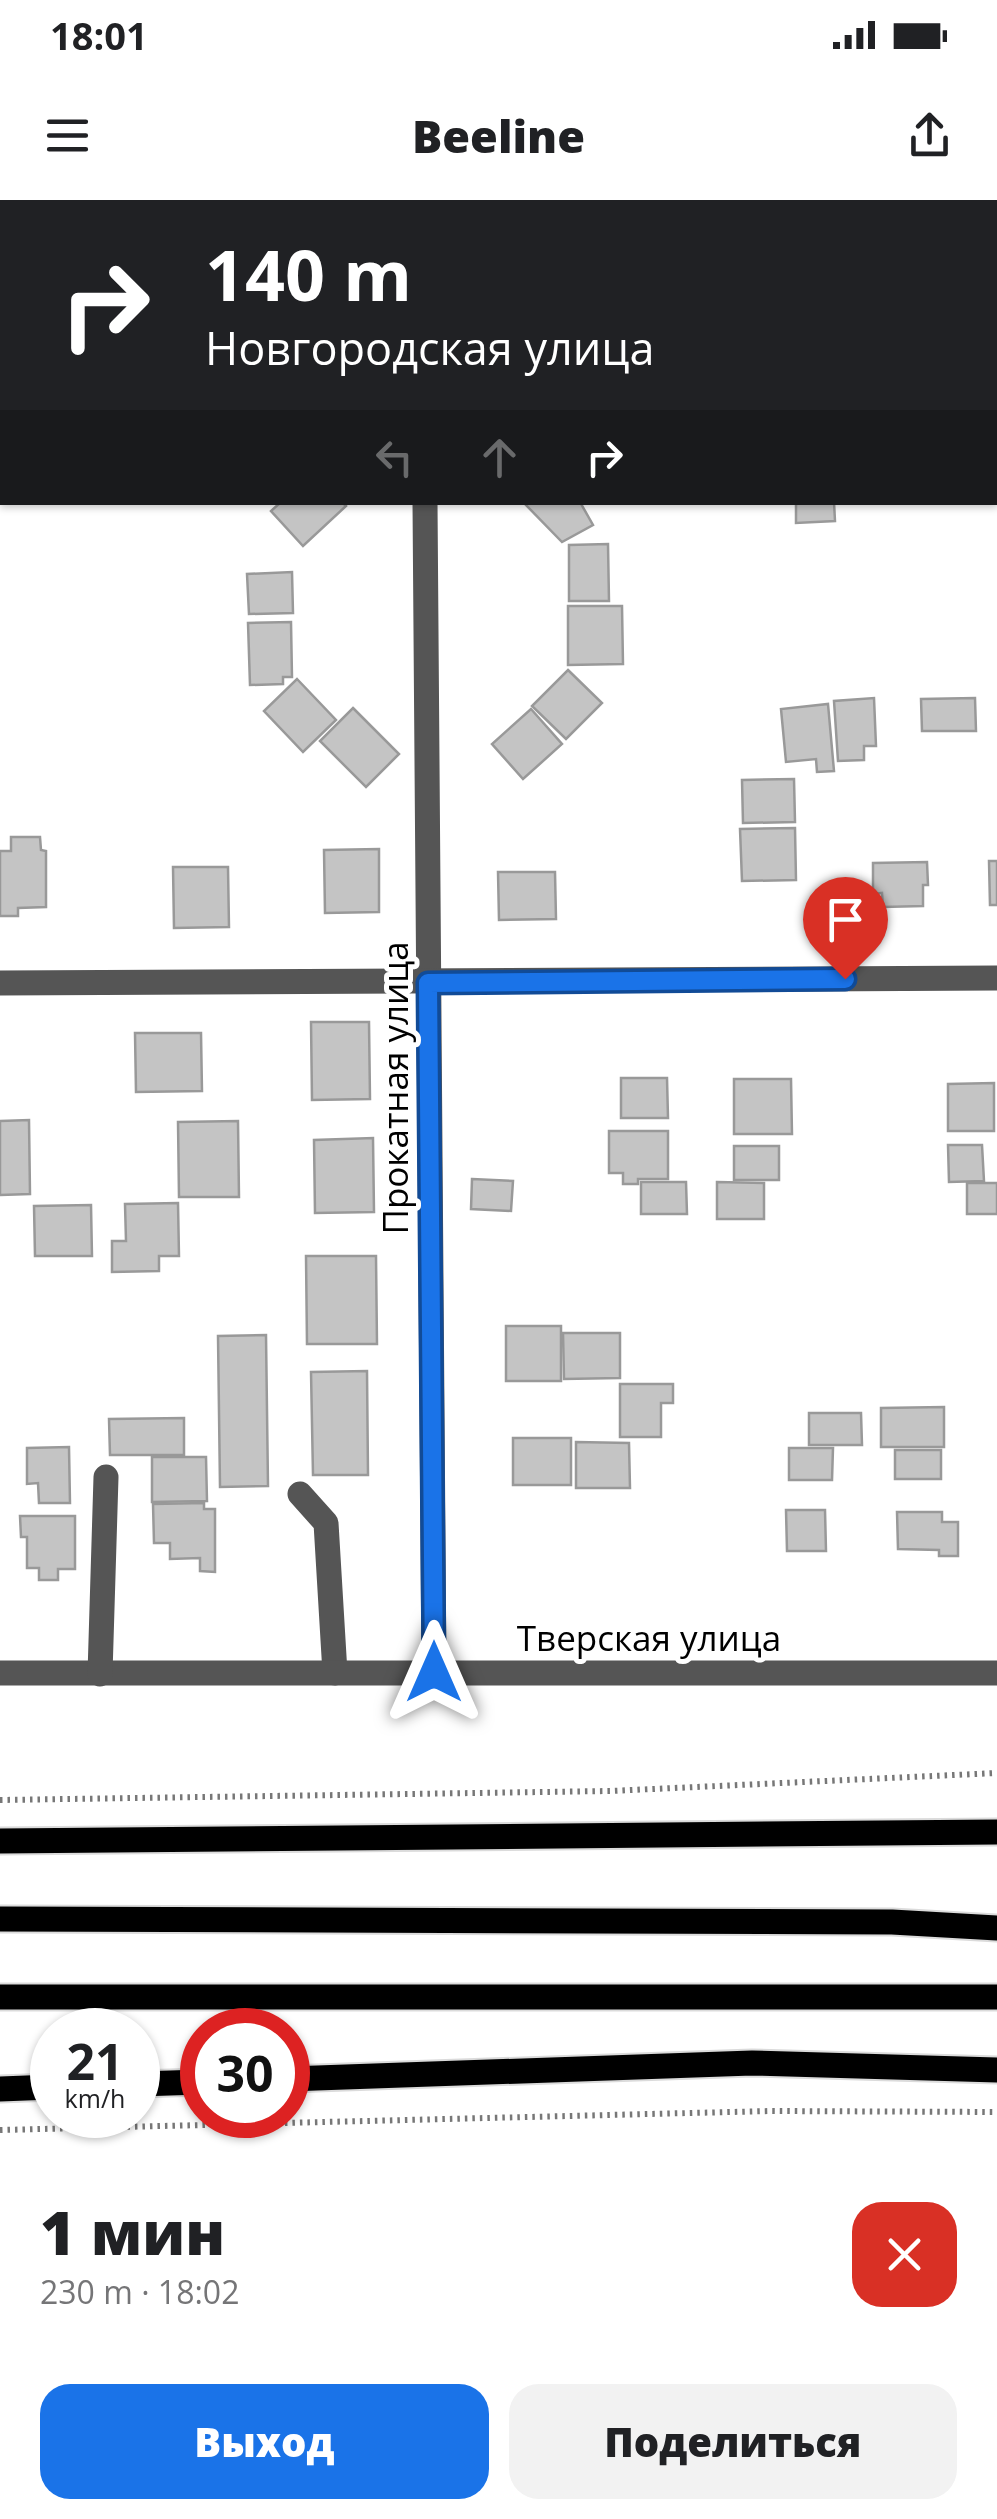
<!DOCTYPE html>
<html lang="ru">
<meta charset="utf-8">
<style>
:root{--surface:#fff;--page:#f2f2f2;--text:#202124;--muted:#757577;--accent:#1a73e8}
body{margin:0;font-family:"Open Sans",sans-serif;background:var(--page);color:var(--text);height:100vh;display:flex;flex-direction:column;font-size:38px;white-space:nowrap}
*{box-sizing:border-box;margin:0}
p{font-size:32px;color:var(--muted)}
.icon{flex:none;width:55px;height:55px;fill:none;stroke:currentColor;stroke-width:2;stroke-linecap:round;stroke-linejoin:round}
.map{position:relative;height:1969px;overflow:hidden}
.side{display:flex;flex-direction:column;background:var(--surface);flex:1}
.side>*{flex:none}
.hud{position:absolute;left:0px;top:0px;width:998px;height:305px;box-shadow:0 2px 8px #0004;background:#202124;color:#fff;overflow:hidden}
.speed{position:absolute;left:30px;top:1808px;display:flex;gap:20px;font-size:50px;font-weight:700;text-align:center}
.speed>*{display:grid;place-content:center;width:130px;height:130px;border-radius:50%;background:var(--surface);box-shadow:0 2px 8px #0004;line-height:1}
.speed small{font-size:25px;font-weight:400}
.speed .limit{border:15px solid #d22;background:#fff;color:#111}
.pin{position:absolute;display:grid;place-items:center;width:85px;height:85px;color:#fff;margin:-102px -42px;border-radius:50% 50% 50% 0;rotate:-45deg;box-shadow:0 0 10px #0007}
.pin .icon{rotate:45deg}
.me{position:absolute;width:110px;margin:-55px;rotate:0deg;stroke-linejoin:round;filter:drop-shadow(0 0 8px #0008)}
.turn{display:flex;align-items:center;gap:35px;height:210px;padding:0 40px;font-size:45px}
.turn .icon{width:130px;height:130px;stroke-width:2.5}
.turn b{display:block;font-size:70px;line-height:85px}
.lanes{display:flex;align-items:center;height:95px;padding:0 40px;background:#0003;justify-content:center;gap:50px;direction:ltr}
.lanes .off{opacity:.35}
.round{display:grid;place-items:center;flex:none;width:105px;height:105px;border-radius:30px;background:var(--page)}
.overview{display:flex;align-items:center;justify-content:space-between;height:170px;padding:0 40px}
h1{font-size:60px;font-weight:800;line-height:75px}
.button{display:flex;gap:20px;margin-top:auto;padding:20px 40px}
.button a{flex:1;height:115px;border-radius:30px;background:var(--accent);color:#fff;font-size:40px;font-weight:800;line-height:115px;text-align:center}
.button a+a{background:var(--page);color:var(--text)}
.status{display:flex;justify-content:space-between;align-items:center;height:70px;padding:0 50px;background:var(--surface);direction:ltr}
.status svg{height:28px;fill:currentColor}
header{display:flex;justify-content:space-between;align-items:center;height:130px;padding:0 40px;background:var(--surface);font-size:45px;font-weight:800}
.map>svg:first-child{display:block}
.building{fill:#c4c4c4;stroke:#999;stroke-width:2.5}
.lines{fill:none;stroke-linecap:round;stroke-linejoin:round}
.major-casing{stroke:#dbdbdb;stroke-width:29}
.path{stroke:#777;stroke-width:6;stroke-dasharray:2.5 5;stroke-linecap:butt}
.minor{stroke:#555;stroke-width:25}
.major{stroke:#000;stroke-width:25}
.route-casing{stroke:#114b97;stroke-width:25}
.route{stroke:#1a73e8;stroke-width:18}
.labels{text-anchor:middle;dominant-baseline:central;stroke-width:10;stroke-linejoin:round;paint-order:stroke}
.street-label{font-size:35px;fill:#000;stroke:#fff}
</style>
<div class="status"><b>18:01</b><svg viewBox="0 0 49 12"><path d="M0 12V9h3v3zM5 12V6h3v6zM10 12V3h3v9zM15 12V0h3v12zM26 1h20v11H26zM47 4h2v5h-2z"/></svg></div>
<header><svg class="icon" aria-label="menu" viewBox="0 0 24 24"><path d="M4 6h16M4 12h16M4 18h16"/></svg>Beeline<svg class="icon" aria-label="share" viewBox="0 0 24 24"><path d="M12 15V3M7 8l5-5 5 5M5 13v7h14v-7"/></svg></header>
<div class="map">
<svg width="997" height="1969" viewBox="0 0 997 1969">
<rect width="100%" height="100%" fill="#fff"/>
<!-- building -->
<g class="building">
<rect x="22" y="0" width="151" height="2"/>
<path d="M281,302H342L346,306L303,346L271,311Z"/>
<path d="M580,302L593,325L562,342L524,303Z"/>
<path d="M796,302H834L835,321L796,323Z"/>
<path d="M608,344L609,401H569V345Z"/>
<path d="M292,372L293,413L249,414L247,374Z"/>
<path d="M568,406H622L623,464L568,465Z"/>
<path d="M291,422L292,477H283V484L250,485L248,423Z"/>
<path d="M568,470L602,503L566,539L532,506Z"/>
<path d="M297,479L336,520L303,552L264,511Z"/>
<path d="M874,498L876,546H864V560L838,561L834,501Z"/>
<path d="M975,498L976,531H922L921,499Z"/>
<path d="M828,504L834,571L817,572L816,559L786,562L781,509Z"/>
<path d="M353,508L399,554L366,587L320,541Z"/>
<path d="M531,509L562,544L523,579L492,544Z"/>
<path d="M794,579L795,622L743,623L742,580Z"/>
<path d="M795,628L796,680L742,681L740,629Z"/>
<path d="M11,637H40L41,650L46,651V707L18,708V716H0V651H11Z"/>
<path d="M379,649V712L325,713L324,650Z"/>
<path d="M989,661H997V705H990Z"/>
<path d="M927,662L928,685H923V706L883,707L882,693L873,694V663Z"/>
<path d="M173,667H228L229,727L174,728Z"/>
<path d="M498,672H555L556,719L499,720Z"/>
<path d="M311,822H369L370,899L312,900Z"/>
<path d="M135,833H201L202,891L136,892Z"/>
<path d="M621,878H667L668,918H621Z"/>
<path d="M734,879H791L792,934H734Z"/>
<path d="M994,883V931H948V884Z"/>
<path d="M29,920L30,994L0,995V921Z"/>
<path d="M238,921L239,997H179L178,922Z"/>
<path d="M609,931H668V979H638V984H623V973H609Z"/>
<path d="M373,938L374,1012L315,1013L314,940Z"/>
<path d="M948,945H982L984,981L949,982Z"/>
<rect x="734" y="946" width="45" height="34"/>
<path d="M472,979L513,981L511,1011L471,1009Z"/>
<path d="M641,982H686L687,1014H641Z"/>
<path d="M717,982L764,983V1019H717Z"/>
<rect x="967" y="983" width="30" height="31"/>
<path d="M178,1003L179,1056H159V1071L112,1072V1041H126L125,1004Z"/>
<path d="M91,1005L92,1056H35L34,1006Z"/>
<path d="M306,1056H376L377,1144H307Z"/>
<rect x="506" y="1126" width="55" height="55"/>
<path d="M563,1133H620V1178L564,1179Z"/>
<path d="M266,1135L268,1286L220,1287L218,1136Z"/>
<path d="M367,1171L368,1275H313L311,1172Z"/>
<path d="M620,1184H673V1203H661V1237H620Z"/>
<path d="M944,1207V1247H881V1208Z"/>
<path d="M809,1213H861L862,1245H809Z"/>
<path d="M184,1218V1255H110L109,1219Z"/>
<rect x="513" y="1238" width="58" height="47"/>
<path d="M576,1242L629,1243L630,1288H576Z"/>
<path d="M69,1247L70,1303H39L38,1283L27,1284V1248Z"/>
<path d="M789,1248H833L832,1280H789Z"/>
<rect x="895" y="1250" width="46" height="29"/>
<path d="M152,1257H206L207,1301L152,1302Z"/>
<path d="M204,1303V1309H215V1372L200,1371V1358L170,1359V1343H154L153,1304Z"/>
<path d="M786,1310H825L826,1351H787Z"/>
<path d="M897,1312H942V1322H958V1356H939V1350L898,1349Z"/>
<path d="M20,1316H75V1369H58V1380H39V1368H27V1337H21Z"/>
</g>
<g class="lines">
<!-- major casing -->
<g class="major-casing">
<g id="major">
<path d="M0,1641L997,1632"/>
<path d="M0,1719L892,1722L997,1728"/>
<path d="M0,1797H997"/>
<path d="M288,1879L752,1863L997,1870"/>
<path d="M138,1884L202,1882"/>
<path d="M0,1889L52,1887"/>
</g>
</g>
<!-- path -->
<g class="path">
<path d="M0,112L2,114"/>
<path d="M0,1600L610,1591L997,1573"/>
<path d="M0,1930L771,1911L997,1912"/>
</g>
<!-- minor -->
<g class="minor">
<path d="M426,2V0"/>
<path d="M933,2L938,0"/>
<path d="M425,302L434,1472"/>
<path d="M0,783L997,778"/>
<path d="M300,1294L326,1323L335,1473"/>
<path d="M0,1473H997"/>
<path d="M100,1474L106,1277"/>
</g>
<!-- major -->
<use href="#major" class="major"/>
</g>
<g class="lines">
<!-- route casing -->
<g class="route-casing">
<path id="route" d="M434,1472L428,783L845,779"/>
</g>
<!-- route -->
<use href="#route" class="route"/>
</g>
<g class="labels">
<!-- street labels -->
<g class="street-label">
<text transform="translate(394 888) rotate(-90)">Прокатная улица</text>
<text x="649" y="1437">Тверская улица</text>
</g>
</g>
</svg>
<div class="speed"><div>21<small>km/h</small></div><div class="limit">30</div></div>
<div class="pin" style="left:845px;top:779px;background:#d93025"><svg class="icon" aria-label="arrive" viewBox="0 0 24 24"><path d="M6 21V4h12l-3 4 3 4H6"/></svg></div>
<svg class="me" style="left:434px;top:1472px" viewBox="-20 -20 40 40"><path d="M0-17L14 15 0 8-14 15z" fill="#1a73e8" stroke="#fff" stroke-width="4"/></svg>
<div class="hud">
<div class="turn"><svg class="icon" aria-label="right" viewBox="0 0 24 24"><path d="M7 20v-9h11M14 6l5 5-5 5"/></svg><div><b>140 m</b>Новгородская улица</div></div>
<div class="lanes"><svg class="icon off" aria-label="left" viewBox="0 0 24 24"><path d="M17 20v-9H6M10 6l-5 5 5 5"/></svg><svg class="icon off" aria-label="ahead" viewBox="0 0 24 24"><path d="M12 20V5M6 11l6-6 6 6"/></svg><svg class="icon" aria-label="right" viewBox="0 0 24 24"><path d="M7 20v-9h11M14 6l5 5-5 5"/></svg></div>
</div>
</div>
<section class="side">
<div class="overview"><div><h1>1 мин</h1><p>230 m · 18:02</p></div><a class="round" style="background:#d93025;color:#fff"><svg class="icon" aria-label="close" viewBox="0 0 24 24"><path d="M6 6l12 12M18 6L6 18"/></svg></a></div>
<div class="button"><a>Выход</a><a>Поделиться</a></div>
</section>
